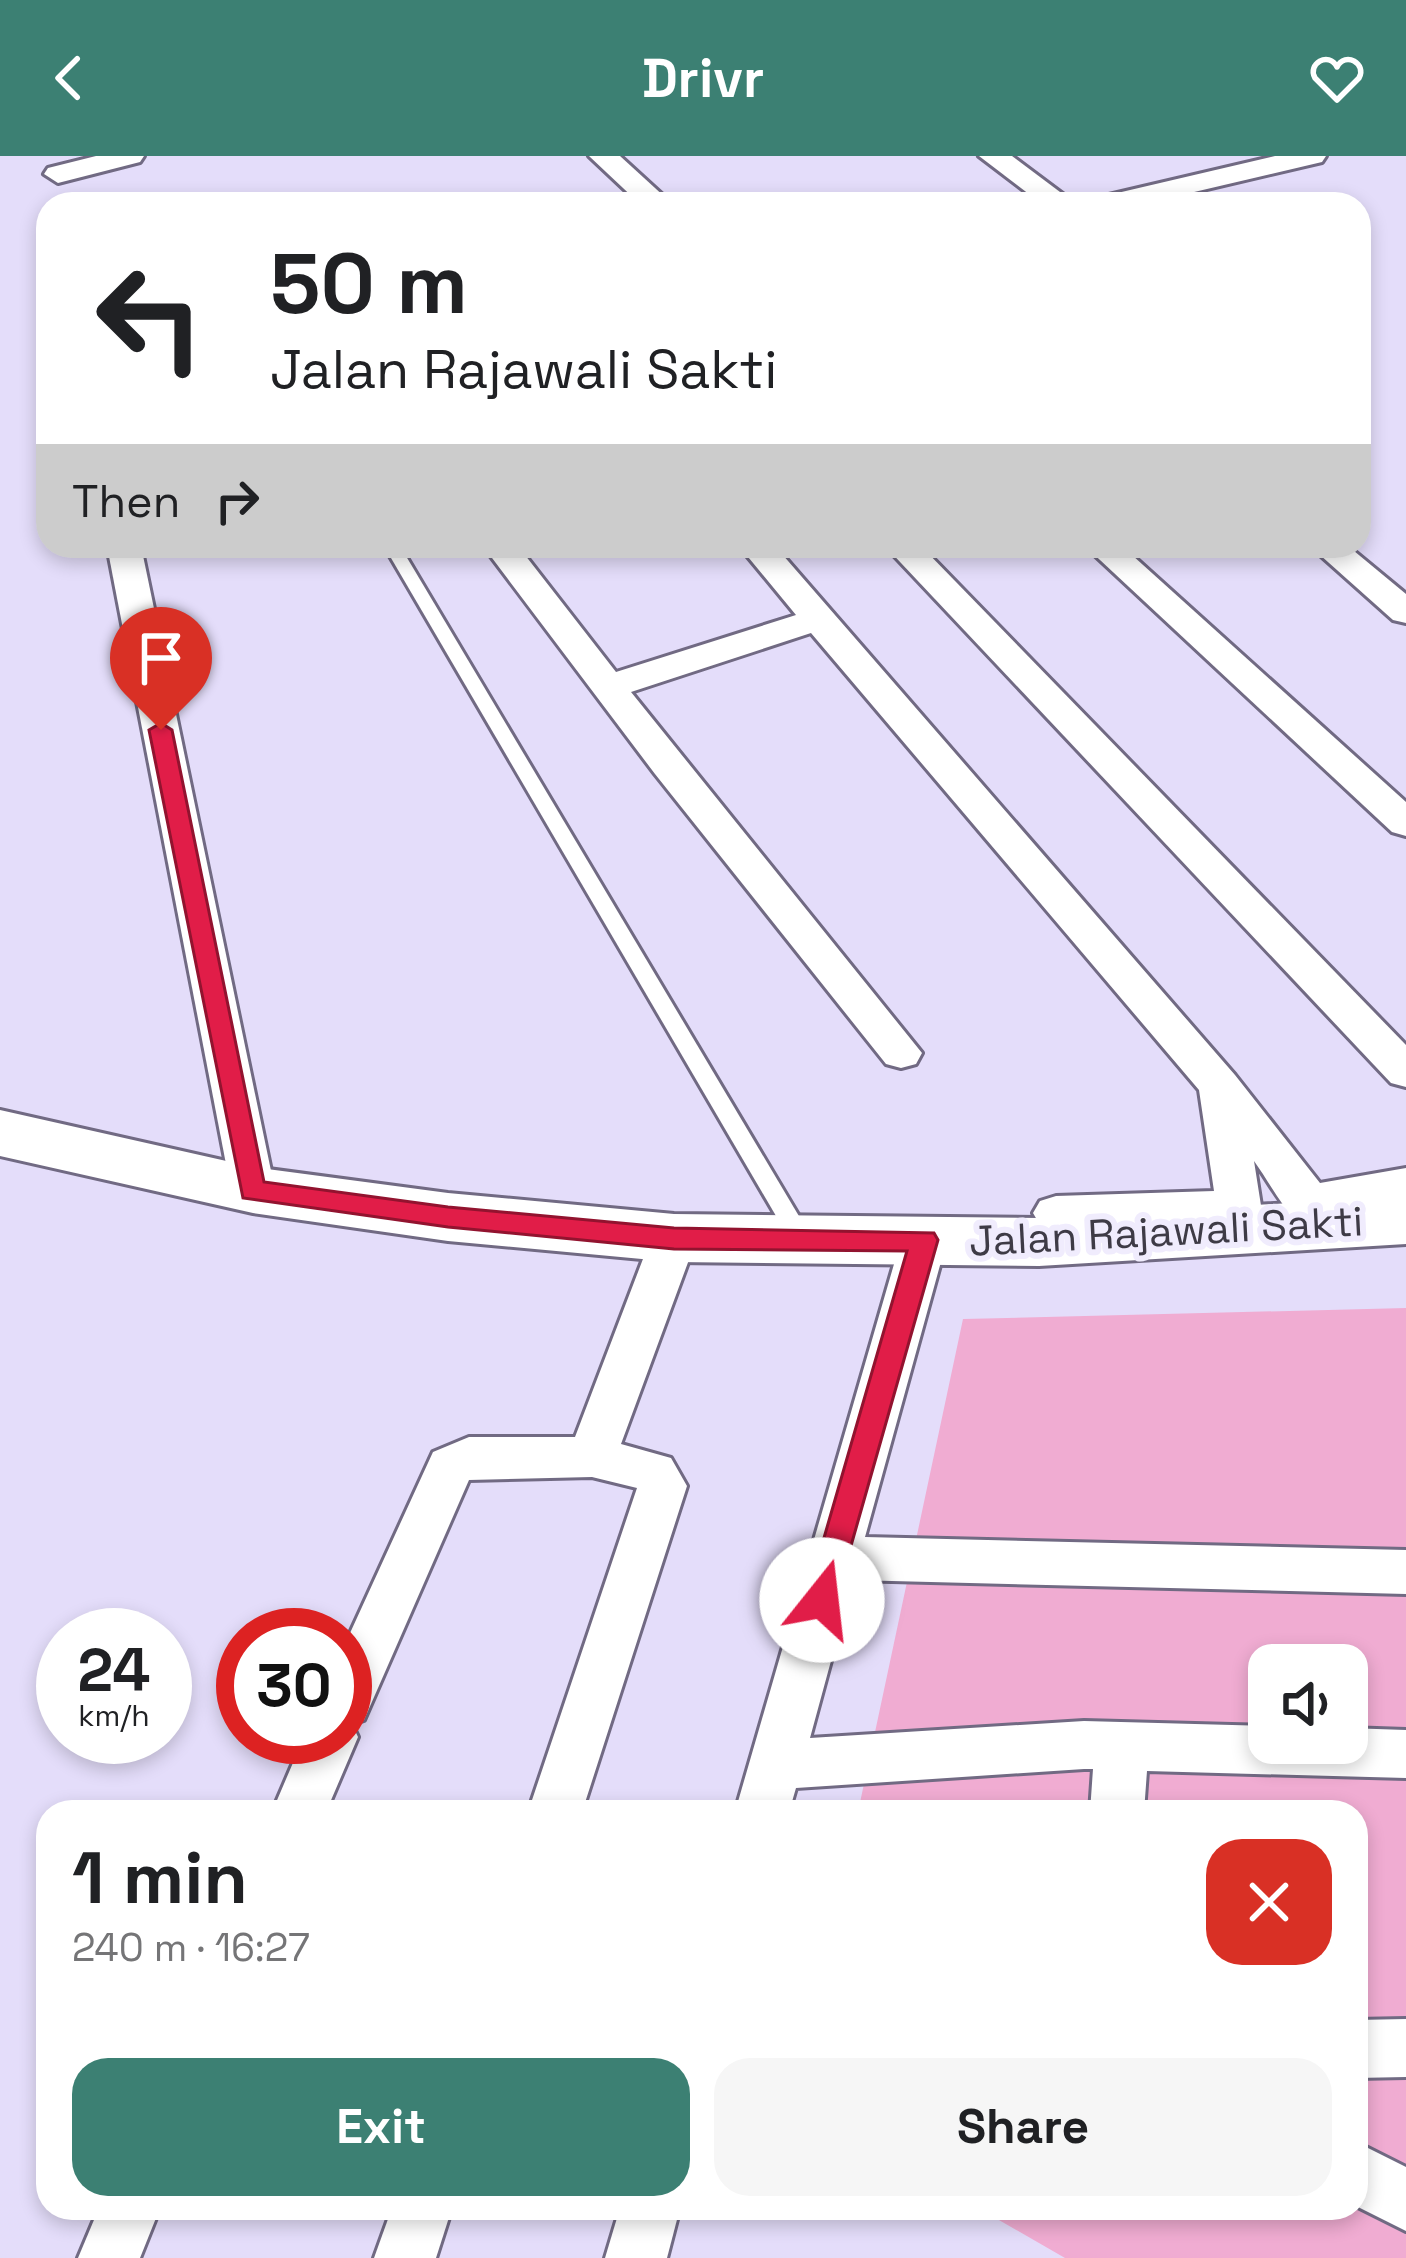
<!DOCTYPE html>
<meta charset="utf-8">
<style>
:root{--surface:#fff;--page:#f6f6f6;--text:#202124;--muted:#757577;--accent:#3c8073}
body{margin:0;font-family:"Space Grotesk",sans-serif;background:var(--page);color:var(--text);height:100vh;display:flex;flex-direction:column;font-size:45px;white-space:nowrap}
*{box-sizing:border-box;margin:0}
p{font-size:39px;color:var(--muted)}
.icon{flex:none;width:66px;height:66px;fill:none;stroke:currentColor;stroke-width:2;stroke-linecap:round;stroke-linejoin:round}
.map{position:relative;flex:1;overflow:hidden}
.side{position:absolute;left:36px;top:1644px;width:1332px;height:420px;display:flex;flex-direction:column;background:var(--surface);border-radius:36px;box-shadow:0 6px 18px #0003}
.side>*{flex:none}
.top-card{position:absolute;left:36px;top:36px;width:1335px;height:366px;border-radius:36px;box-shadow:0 6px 18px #0003;background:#fff;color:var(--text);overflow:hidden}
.controls{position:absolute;left:1248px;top:1488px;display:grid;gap:24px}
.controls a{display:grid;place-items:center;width:120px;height:120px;border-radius:24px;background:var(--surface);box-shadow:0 6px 18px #0003;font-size:60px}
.speed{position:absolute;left:36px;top:1452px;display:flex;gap:24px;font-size:60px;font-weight:700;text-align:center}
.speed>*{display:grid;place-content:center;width:156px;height:156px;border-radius:50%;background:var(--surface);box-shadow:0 6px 18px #0003;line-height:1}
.speed small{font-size:30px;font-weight:400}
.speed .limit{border:18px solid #d22;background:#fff;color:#111}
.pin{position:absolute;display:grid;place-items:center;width:102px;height:102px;color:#fff;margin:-123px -51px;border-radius:50% 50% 50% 0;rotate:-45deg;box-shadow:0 0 12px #0007}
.pin .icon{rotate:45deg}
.me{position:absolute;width:132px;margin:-66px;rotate:16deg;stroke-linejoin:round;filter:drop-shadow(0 0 9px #0008)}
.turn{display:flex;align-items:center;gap:42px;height:252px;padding:0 36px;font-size:54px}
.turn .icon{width:156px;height:156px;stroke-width:2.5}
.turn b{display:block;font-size:84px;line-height:102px}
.then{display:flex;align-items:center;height:114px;padding:0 36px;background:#0003;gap:24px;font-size:45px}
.round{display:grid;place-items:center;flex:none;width:126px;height:126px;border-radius:36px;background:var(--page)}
.head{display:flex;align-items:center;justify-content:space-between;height:204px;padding:0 36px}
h1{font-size:72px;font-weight:600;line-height:90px}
.button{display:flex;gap:24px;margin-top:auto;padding:24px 36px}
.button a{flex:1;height:138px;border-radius:36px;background:var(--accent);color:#fff;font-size:48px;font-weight:600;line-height:138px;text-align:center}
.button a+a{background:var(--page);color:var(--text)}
header{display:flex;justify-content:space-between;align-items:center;height:156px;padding:0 36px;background:var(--accent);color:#fff;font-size:54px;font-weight:600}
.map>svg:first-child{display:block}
.green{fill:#f0acd2;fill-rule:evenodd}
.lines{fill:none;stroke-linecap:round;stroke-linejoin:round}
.service-casing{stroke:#716a83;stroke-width:6}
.minor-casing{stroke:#716a83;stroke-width:6}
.secondary-casing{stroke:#716a83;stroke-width:6}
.service{fill:#fff;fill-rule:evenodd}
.minor{fill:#fff;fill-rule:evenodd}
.secondary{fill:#fff;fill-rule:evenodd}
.route{fill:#e11d48;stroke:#92132f;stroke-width:3}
.labels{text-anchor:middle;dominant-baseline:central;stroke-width:12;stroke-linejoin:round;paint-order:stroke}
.street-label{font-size:42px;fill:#3e3b46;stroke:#f0ecfd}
</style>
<header><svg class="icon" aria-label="back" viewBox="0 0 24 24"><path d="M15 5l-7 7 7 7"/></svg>Drivr<svg class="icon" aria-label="heart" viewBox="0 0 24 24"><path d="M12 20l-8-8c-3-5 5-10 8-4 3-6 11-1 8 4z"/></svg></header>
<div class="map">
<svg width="1406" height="2102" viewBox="0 0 1406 2102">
<rect width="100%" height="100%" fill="#e4ddfa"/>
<!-- green -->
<path class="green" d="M1406,1152V2102H1065L978,2052H1356V1656H858L963,1163ZM1269,1509H1347V1587H1269Z"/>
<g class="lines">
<!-- service casing -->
<g class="service-casing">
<path id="service" d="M384,390H400L809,1077L812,1083L809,1089H793Z"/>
</g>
<!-- minor casing -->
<g class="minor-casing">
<g id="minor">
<path d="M96,0H144L140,6L58,27L44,18L48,12Z"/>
<path d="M589,0H620L667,43L663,48H640Z"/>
<path d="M979,0H1012L1076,48H1042Z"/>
<path d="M1275,0H1326L1322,6L1143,48H1091L1096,42Z"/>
<path d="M107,390H141L275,1034L269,1046L253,1051L237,1046L231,1034Z"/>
<path d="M483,390H518L616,516L796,459L739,390H775L1235,919L1320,1027L1406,1012V1046L1343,1057L1350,1069L1343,1081C1302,1094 1276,1035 1254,1005L1265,1075L1258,1087L1242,1092L1226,1087L1218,1069L1056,1074L1040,1069L1033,1057L1040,1045L1056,1040L1214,1035L1199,934L811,477L631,536L922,897L916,908L901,912L886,908L655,618Z"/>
<path d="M885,390H921L1406,889V931L1391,927Z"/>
<path d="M1085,390H1122L1406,646V680L1392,676Z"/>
<path d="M1310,390H1348L1406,438V467L1393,464Z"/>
<path d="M674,1065L690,1070L697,1082L621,1288L671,1302L687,1330L582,1656H528L637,1332L592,1321L469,1324L364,1564L352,1568L358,1581L326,1656H272L304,1581H345V1488L433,1296L469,1281H575L651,1082L658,1070Z"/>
<path d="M924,1067L940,1072L947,1084L865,1381L1406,1394V1438L853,1424L810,1582L1084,1565L1269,1570V1587H1347V1572L1406,1574V1622L1147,1615L1144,1656H1090L1093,1613H1084L796,1632L789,1656H735L901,1084L908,1072Z"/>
<path d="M1406,1863V1921L1356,1922V1864Z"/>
<path d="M1356,1986L1406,2011V2075L1356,2050Z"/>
<path d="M99,2052H160L140,2102H78Z"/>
<path d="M392,2052H452L436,2102H374Z"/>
<path d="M620,2052H680L667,2102H605Z"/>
</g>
</g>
<!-- secondary casing -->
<g class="secondary-casing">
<path id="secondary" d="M0,954L253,1011L448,1037L674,1058L1039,1062L1406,1040V1088L1039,1110L674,1106L448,1085L253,1057L0,1000Z"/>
</g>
<!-- service -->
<use href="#service" class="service"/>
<!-- minor -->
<use href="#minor" class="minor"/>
<!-- secondary -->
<use href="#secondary" class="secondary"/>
</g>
<!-- route -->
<path class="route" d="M161,567L172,574L264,1026L448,1051L674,1072L934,1077L938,1084L833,1453L822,1457L811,1453L806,1444L907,1095L674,1093L448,1071L243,1042L149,574Z"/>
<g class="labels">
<!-- street labels -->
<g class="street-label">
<text transform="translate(1166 1075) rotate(-3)">Jalan Rajawali Sakti</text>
</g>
</g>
</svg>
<div class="controls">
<a><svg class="icon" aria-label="sound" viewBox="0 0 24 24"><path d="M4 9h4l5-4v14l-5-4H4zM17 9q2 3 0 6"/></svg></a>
</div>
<div class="speed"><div>24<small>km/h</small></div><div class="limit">30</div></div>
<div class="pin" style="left:161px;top:574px;background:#d93025"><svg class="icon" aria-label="arrive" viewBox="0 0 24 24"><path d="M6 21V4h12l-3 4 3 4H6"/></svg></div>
<svg class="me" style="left:822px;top:1444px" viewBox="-20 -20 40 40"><circle r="19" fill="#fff"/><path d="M0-13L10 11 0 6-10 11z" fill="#e11d48"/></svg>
<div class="top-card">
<div class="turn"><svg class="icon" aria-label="left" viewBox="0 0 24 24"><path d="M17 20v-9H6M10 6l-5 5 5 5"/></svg><div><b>50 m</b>Jalan Rajawali Sakti</div></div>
<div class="then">Then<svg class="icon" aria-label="right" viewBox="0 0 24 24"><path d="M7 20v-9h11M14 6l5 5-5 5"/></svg></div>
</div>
<section class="side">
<div class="head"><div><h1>1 min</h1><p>240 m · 16:27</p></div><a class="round" style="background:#d93025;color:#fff"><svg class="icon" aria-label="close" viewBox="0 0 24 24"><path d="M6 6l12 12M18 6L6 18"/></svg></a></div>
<div class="button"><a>Exit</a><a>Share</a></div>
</section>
</div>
